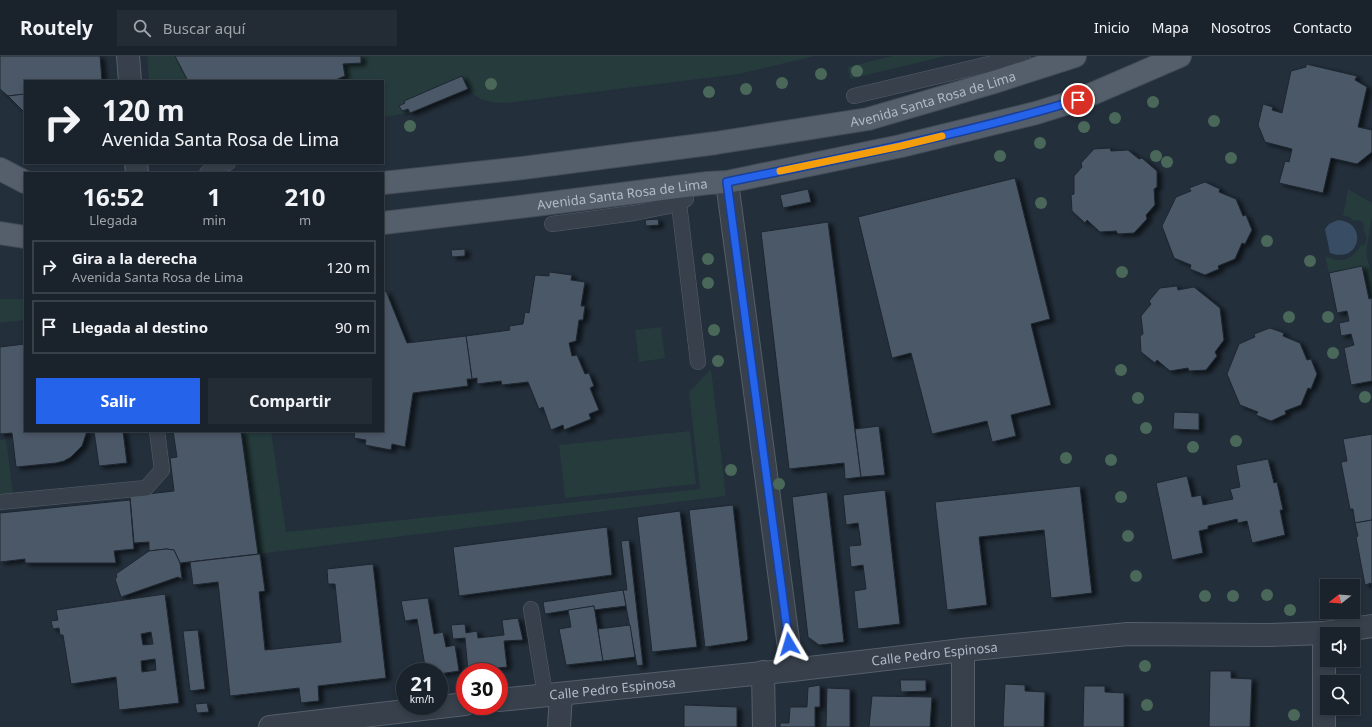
<!DOCTYPE html>
<html lang="es">
<meta charset="utf-8">
<style>
:root{--surface:#1a232c;--page:#232b34;--text:#f1f3f6;--muted:#9fa4a9;--line:#384048;--accent:#2563eb}
body{margin:0;font-family:"Noto Sans",sans-serif;background:var(--page);color:var(--text);height:100vh;display:flex;flex-direction:column;font-size:15px;white-space:nowrap}
*{box-sizing:border-box;margin:0}
p{font-size:13px;color:var(--muted)}
.icon{flex:none;width:22px;height:22px;fill:none;stroke:currentColor;stroke-width:2;stroke-linecap:round;stroke-linejoin:round}
.map{position:relative;flex:1;overflow:hidden}
.sheet{position:absolute;left:24px;top:116px;width:360px;height:260px;display:flex;flex-direction:column;background:var(--surface);border-radius:0px;box-shadow:0 2px 6px #0003,0 0 0 1px var(--line)}
.sheet>*{flex:none}
.hud{position:absolute;left:24px;top:24px;width:360px;height:84px;border-radius:0px;box-shadow:0 2px 6px #0003,0 0 0 1px var(--line);background:#1a232c;color:var(--text);overflow:hidden}
.needle{width:26px;rotate:253deg}
.buttons{position:absolute;left:1320px;top:523px;display:grid;gap:8px}
.buttons a{display:grid;place-items:center;width:40px;height:40px;border-radius:0px;background:var(--surface);box-shadow:0 2px 6px #0003,0 0 0 1px var(--line);font-size:20px}
.speed{position:absolute;left:396px;top:607px;display:flex;gap:8px;font-size:20px;font-weight:700;text-align:center}
.speed>*{display:grid;place-content:center;width:52px;height:52px;border-radius:50%;background:var(--surface);box-shadow:0 2px 6px #0003,0 0 0 1px var(--line);line-height:1}
.speed small{font-size:10px;font-weight:400}
.speed .limit{border:6px solid #d22;background:#fff;color:#111}
.pin{position:absolute;display:grid;place-items:center;width:34px;height:34px;color:#fff;margin:-17px;border:2px solid #fff;border-radius:50%;box-shadow:0 1px 4px #0007}
.me{position:absolute;width:44px;margin:-22px;rotate:353deg;stroke-linejoin:round;filter:drop-shadow(0 0 3px #0008)}
.turn{display:flex;align-items:center;gap:14px;height:84px;padding:0 12px;font-size:18px}
.turn .icon{width:52px;height:52px;stroke-width:2.5}
.turn b{display:block;font-size:28px;line-height:34px}
.eta{display:flex;justify-content:space-evenly;align-items:center;height:68px;text-align:center}
.eta b{font-size:24px;font-weight:700;line-height:28px}
.cta{display:flex;gap:8px;margin-top:auto;padding:8px 12px}
.cta a{flex:1;height:46px;border-radius:0px;background:var(--accent);color:#fff;font-size:16px;font-weight:700;line-height:46px;text-align:center}
.cta a+a{background:var(--page);color:var(--text)}
ul{padding:0;list-style:none}
li{display:flex;align-items:center;gap:12px;height:54px;margin:0 8px 6px;padding:0 4px;border:2px solid var(--line);border-radius:0px}
li div{flex:1}
li b{display:block;font-size:15px}
li em{font-style:normal}
header{display:flex;align-items:center;gap:24px;box-sizing:border-box;height:56px;padding:0 20px;background:var(--surface);border-bottom:1px solid var(--line)}
header strong{font-size:19px}
nav{display:flex;gap:22px;margin-inline-start:auto;font-size:14px}
.search{width:280px;height:36px;background:var(--page);display:flex;align-items:center;gap:10px;box-sizing:border-box;padding:0 14px;border-radius:0px;color:var(--muted);font-size:15px}
.map>svg:first-child{display:block}
.green{fill:#253b3c}
.water{fill:#384d64}
.building{fill:#4c5967;stroke:#1e2732;fill-rule:evenodd;filter:url(#shadow)}
.lines{fill:none;stroke-linecap:round;stroke-linejoin:round}
.service-casing{stroke:#555e69;stroke-width:16}
.minor-casing{stroke:#555e69;stroke-width:24}
.primary-casing{stroke:#434c57;stroke-width:24}
.service{stroke:#37404b;stroke-width:15}
.minor{stroke:#37404b;stroke-width:22}
.primary{stroke:#555f6b;stroke-width:22}
.tree{fill:#4a6859}
.route-casing{stroke:#184099;stroke-width:10}
.route{stroke:#2563eb;stroke-width:7}
.slow{stroke:#f59e0b;stroke-width:7}
.labels{text-anchor:middle;dominant-baseline:central;stroke-width:4;stroke-linejoin:round;paint-order:stroke}
.street-label{font-size:13px;fill:#b2bbc7;stroke:#1c2530}
</style>
<header>
<strong>Routely</strong>
<div class="search"><svg class="icon" aria-label="search" viewBox="0 0 24 24"><circle cx="10" cy="10" r="6"/><path d="M15 15l6 6"/></svg>Buscar aquí</div>
<nav><a>Inicio</a><a>Mapa</a><a>Nosotros</a><a>Contacto</a></nav>
</header>
<div class="map">
<svg width="1372" height="671" viewBox="0 0 1372 671">
<defs>
<filter id="shadow"><feDropShadow dx="4.5" dy="2.5" stdDeviation="2" flood-color="#0009"/></filter>
</defs>
<rect width="100%" height="100%" fill="#232f3b"/>
<!-- green -->
<g class="green">
<path d="M147,0H815L739,18L506,47C489,46 480,46 468,33L410,57L383,61V25H149Z"/>
<path d="M892,0H946L850,23L848,11Z"/>
<path d="M1348,133L1372,147V161L1366,196L1372,222V242L1369,243L1362,210L1329,217L1325,200C1329,201 1333,203 1337,204C1348,205 1356,198 1361,189H1364C1368,183 1367,180 1363,175L1364,170C1363,165 1360,163 1354,165L1348,160H1343Z"/>
<path d="M0,243H25V264L0,267Z"/>
<path d="M661,271L665,302L639,306L635,274Z"/>
<path d="M711,313L726,440L258,498L241,375H271L286,476L700,433L689,336Z"/>
<path d="M690,375L696,428L565,442L559,389Z"/>
<path d="M6,383L13,437L0,438V384Z"/>
</g>
<!-- water -->
<path class="water" d="M1338,164C1368,166 1361,208 1330,197L1325,173L1329,168Z"/>
<!-- building -->
<g class="building">
<path d="M0,0H100L102,25H25V38L8,40L0,33Z"/>
<path d="M175,0H361V7L343,8L345,20L333,25H188Z"/>
<path d="M1306,8L1357,20L1355,24L1367,31L1358,71L1372,74V96L1357,108L1331,102L1323,137L1279,127L1285,105L1289,106L1292,93L1265,86L1258,69L1263,48L1273,51L1272,54L1282,57L1291,15L1306,11Z"/>
<path d="M462,20L468,33L410,57L408,53L402,55L399,50L405,47L404,45Z"/>
<path d="M25,38V57L8,40Z"/>
<path d="M1110,92L1111,95L1128,94L1139,103L1142,102L1157,115V131L1154,133L1155,149L1146,159L1147,163L1134,177L1118,178L1116,175L1100,176L1087,164L1085,167L1072,155L1071,139L1074,138V120L1082,111L1081,107L1094,93Z"/>
<path d="M1015,122L1050,263L1031,268L1051,349L1011,359L1016,380L992,386L987,365L932,378L911,297L892,302L858,161Z"/>
<path d="M1205,126L1220,133L1219,136L1236,143L1243,160L1246,159L1252,174L1245,188L1242,187L1235,203L1218,210L1219,213L1205,219L1190,213L1191,209L1174,202L1162,170L1176,141L1191,135L1189,132Z"/>
<path d="M808,133L811,146L783,152L780,139Z"/>
<path d="M658,163L659,169L646,170L645,164Z"/>
<path d="M828,166L861,421L845,423L844,407L789,413L761,176Z"/>
<path d="M465,193V200L452,201L451,194Z"/>
<path d="M1362,210L1369,243L1372,242V325L1351,329L1344,292L1354,289L1351,278L1341,280L1339,267L1349,265L1347,255L1337,257L1329,217Z"/>
<path d="M549,216L572,219L571,224L585,226L581,250H585L583,264H579L576,285L569,287L572,300L577,299L585,318L589,317L594,330L590,332L599,354L589,358L591,363L564,374L563,369L551,374L543,351L539,353L528,326L502,329L501,325L477,328V322L472,323L466,280L510,274L509,270L523,268L525,256L529,257L535,219L549,220Z"/>
<path d="M1177,230L1178,234L1194,231L1220,252L1224,284L1215,296L1217,300L1206,314L1189,315L1188,312L1170,315L1157,304L1155,307L1141,296L1140,280L1143,278L1141,260L1151,248L1149,245L1160,232Z"/>
<path d="M386,235L407,287L466,280L472,323H467L468,330L413,337L405,391L392,388L391,394L365,389L366,384L354,382L355,375H383V237Z"/>
<path d="M1270,272L1284,277L1283,280L1300,287L1307,304L1311,303L1317,318L1311,333L1308,332L1301,349L1285,355L1286,358L1271,365L1256,359L1258,356L1240,349L1227,318L1239,288L1255,281L1254,278Z"/>
<path d="M25,288V375H87L82,390L71,401L64,405L56,407L16,411L12,377L0,378V291Z"/>
<path d="M1174,356L1199,357V374L1173,373Z"/>
<path d="M879,370L885,419L861,421L855,373Z"/>
<path d="M94,375H123L127,407L99,410Z"/>
<path d="M173,375H241L258,498L180,507L174,494L166,493L149,495V486L134,487L130,440L174,435L170,402L177,401Z"/>
<path d="M1372,378V464L1355,467L1353,453H1350L1341,406L1347,405L1343,383Z"/>
<path d="M1268,403L1274,427L1277,426L1283,454H1280L1285,479L1252,487L1247,465L1238,467L1237,463L1208,470V473L1199,475L1203,497L1172,504L1156,427L1187,420L1192,441L1201,439L1203,449L1233,443L1230,433L1240,431L1236,409Z"/>
<path d="M1080,430L1092,537L1051,542L1044,474L979,481L987,549L947,554L935,446Z"/>
<path d="M885,434L900,568L858,573L854,535L866,533L863,509L851,511L849,490L861,489L858,467L846,469L843,439Z"/>
<path d="M827,436L844,586L819,589L808,581L792,441Z"/>
<path d="M130,444L134,493L114,495L116,507H25V503L0,506V457Z"/>
<path d="M733,449L748,583L746,585L705,591L689,454Z"/>
<path d="M680,455L697,591L652,596L637,461Z"/>
<path d="M1372,464V533L1371,527L1365,529L1356,481L1358,480L1355,467Z"/>
<path d="M607,471L612,519L459,540L453,491Z"/>
<path d="M629,484L643,609L637,610L623,534H627L621,485Z"/>
<path d="M166,493L174,494L180,507L182,523L178,521L121,541L115,523L117,521L116,518L149,495Z"/>
<path d="M260,498L265,535L259,536L265,594L341,586L335,528H328L327,513L373,508L386,622L318,630L319,645L309,646L301,647L299,632L230,640L218,526L193,529L190,506Z"/>
<path d="M623,534L626,550L594,554V550L545,558L543,546Z"/>
<path d="M165,538L179,647L119,654L116,621L71,628L63,579H60L59,572L53,573L51,565L58,564L56,554ZM151,576L153,588L143,589L141,578ZM155,603L156,614L142,616L141,605Z"/>
<path d="M428,542L434,578L443,576L446,591L455,589L459,615L439,618V616H426L417,563L405,565L401,545Z"/>
<path d="M594,550L603,605L566,609L559,573L571,571L568,554Z"/>
<path d="M518,562L523,584L504,585L507,611L468,615L465,582L453,583L451,569L465,568L466,577L477,575L478,582L504,579L502,564Z"/>
<path d="M630,569L635,601L603,605L598,573Z"/>
<path d="M198,574L205,633L190,635L183,575Z"/>
<path d="M1210,615H1231V622L1252,623L1250,671H1209Z"/>
<path d="M900,624H926V635L901,636Z"/>
<path d="M1005,628L1025,629V635L1045,636L1044,671H1003Z"/>
<path d="M820,629V651H815V671H780V667H789L790,651H807L808,631Z"/>
<path d="M1084,630H1105V636L1124,637V671H1083Z"/>
<path d="M827,632L850,633V671H826Z"/>
<path d="M872,640L932,641L930,671H869Z"/>
<path d="M207,647L209,656L197,657L195,648Z"/>
<path d="M684,649L737,651V671H684Z"/>
</g>
<g class="lines">
<!-- service casing -->
<g class="service-casing">
<g id="service">
<path d="M854,40L1023,0"/>
<path d="M207,117L216,110L228,107"/>
<path d="M677,131L698,306"/>
<path d="M552,168L634,157L679,148L686,143"/>
<path d="M0,446L146,432L162,414L157,375"/>
<path d="M531,553L545,638"/>
</g>
</g>
<!-- minor casing -->
<g class="minor-casing">
<g id="minor">
<path d="M128,0L130,25"/>
<path d="M136,107L137,117"/>
<path d="M727,126L792,614"/>
<path d="M763,616L764,671"/>
<path id="s1" d="M499,644L792,614L963,594L1128,578L1268,579L1324,577L1372,570"/>
<path d="M270,671L465,648"/>
<path d="M559,671L561,638"/>
<path d="M963,671V594"/>
<path d="M1324,671V577"/>
</g>
</g>
<!-- primary casing -->
<g class="primary-casing">
<g id="primary">
<path d="M0,113L25,126"/>
<path id="s2" d="M383,127L523,112L716,87L868,63L991,27L1075,0"/>
<path id="s3" d="M383,167L527,150L708,127L727,126L901,90L1036,57L1078,44L1180,0"/>
<path d="M0,177L25,181"/>
</g>
</g>
<!-- service -->
<use href="#service" class="service"/>
<!-- minor -->
<use href="#minor" class="minor"/>
<!-- primary -->
<use href="#primary" class="primary"/>
</g>
<!-- trees -->
<g class="tree">
<circle cx="857" cy="15" r="6"/>
<circle cx="821" cy="18" r="6"/>
<circle cx="782" cy="27" r="6"/>
<circle cx="491" cy="28" r="6"/>
<circle cx="746" cy="33" r="6"/>
<circle cx="709" cy="36" r="6"/>
<circle cx="1153" cy="46" r="6"/>
<circle cx="1115" cy="62" r="6"/>
<circle cx="1214" cy="65" r="6"/>
<circle cx="410" cy="70" r="6"/>
<circle cx="1084" cy="71" r="6"/>
<circle cx="1040" cy="87" r="6"/>
<circle cx="1000" cy="100" r="6"/>
<circle cx="1156" cy="100" r="6"/>
<circle cx="1231" cy="102" r="6"/>
<circle cx="1167" cy="106" r="6"/>
<circle cx="1041" cy="147" r="6"/>
<circle cx="1267" cy="185" r="6"/>
<circle cx="708" cy="203" r="6"/>
<circle cx="1310" cy="205" r="6"/>
<circle cx="1122" cy="216" r="6"/>
<circle cx="708" cy="227" r="6"/>
<circle cx="1289" cy="261" r="6"/>
<circle cx="1328" cy="261" r="6"/>
<circle cx="714" cy="274" r="6"/>
<circle cx="1333" cy="297" r="6"/>
<circle cx="718" cy="305" r="6"/>
<circle cx="1121" cy="314" r="6"/>
<circle cx="1365" cy="341" r="6"/>
<circle cx="1138" cy="342" r="6"/>
<circle cx="1146" cy="372" r="6"/>
<circle cx="1236" cy="385" r="6"/>
<circle cx="1193" cy="391" r="6"/>
<circle cx="1066" cy="402" r="6"/>
<circle cx="1111" cy="404" r="6"/>
<circle cx="731" cy="414" r="6"/>
<circle cx="779" cy="428" r="6"/>
<circle cx="1121" cy="441" r="6"/>
<circle cx="1128" cy="480" r="6"/>
<circle cx="1136" cy="520" r="6"/>
<circle cx="1267" cy="539" r="6"/>
<circle cx="1205" cy="540" r="6"/>
<circle cx="1233" cy="540" r="6"/>
<circle cx="1290" cy="554" r="6"/>
<circle cx="1145" cy="610" r="6"/>
<circle cx="1147" cy="649" r="6"/>
<circle cx="1294" cy="659" r="6"/>
</g>
<g class="lines">
<!-- route casing -->
<g class="route-casing">
<path id="route" d="M789,588L727,126C845,102 963,78 1078,44"/>
</g>
<!-- route -->
<use href="#route" class="route"/>
<!-- slow -->
<path class="slow" d="M780,115L901,90L942,80"/>
</g>
<g class="labels">
<!-- street labels -->
<g class="street-label">
<text stroke="none"><textPath href="#s2" startOffset="557">Avenida Santa Rosa de Lima</textPath></text>
<text stroke="none"><textPath href="#s3" startOffset="241">Avenida Santa Rosa de Lima</textPath></text>
<text stroke="none"><textPath href="#s1" startOffset="438">Calle Pedro Espinosa</textPath></text>
<text stroke="none"><textPath href="#s1" startOffset="114">Calle Pedro Espinosa</textPath></text>
</g>
</g>
</svg>
<div class="buttons">
<a><svg class="needle" viewBox="-14 -14 28 28"><path d="M0-13l5 13h-10z" fill="#e53935"/><path d="M0 13l5-13h-10z" fill="#9fa4a9"/></svg></a>
<a><svg class="icon" aria-label="sound" viewBox="0 0 24 24"><path d="M4 9h4l5-4v14l-5-4H4zM17 9q2 3 0 6"/></svg></a>
<a><svg class="icon" aria-label="search" viewBox="0 0 24 24"><circle cx="10" cy="10" r="6"/><path d="M15 15l6 6"/></svg></a>
</div>
<div class="speed"><div>21<small>km/h</small></div><div class="limit">30</div></div>
<div class="pin" style="left:1078px;top:44px;background:#d93025"><svg class="icon" aria-label="arrive" viewBox="0 0 24 24"><path d="M6 21V4h12l-3 4 3 4H6"/></svg></div>
<svg class="me" style="left:789px;top:588px" viewBox="-20 -20 40 40"><path d="M0-17L14 15 0 8-14 15z" fill="#2563eb" stroke="#fff" stroke-width="4"/></svg>
<div class="hud">
<div class="turn"><svg class="icon" aria-label="right" viewBox="0 0 24 24"><path d="M7 20v-9h11M14 6l5 5-5 5"/></svg><div><b>120 m</b>Avenida Santa Rosa de Lima</div></div>
</div>
<section class="sheet">
<div class="eta">
<div><b>16:52</b><p>Llegada</p></div>
<div><b>1</b><p>min</p></div>
<div><b>210</b><p>m</p></div>
</div>
<ul>
<li><svg class="icon" aria-label="right" viewBox="0 0 24 24"><path d="M7 20v-9h11M14 6l5 5-5 5"/></svg><div><b>Gira a la derecha</b><p>Avenida Santa Rosa de Lima</p></div><em>120 m</em></li>
<li><svg class="icon" aria-label="arrive" viewBox="0 0 24 24"><path d="M6 21V4h12l-3 4 3 4H6"/></svg><div><b>Llegada al destino</b></div><em>90 m</em></li>
</ul>
<div class="cta"><a>Salir</a><a>Compartir</a></div>
</section>
</div>
